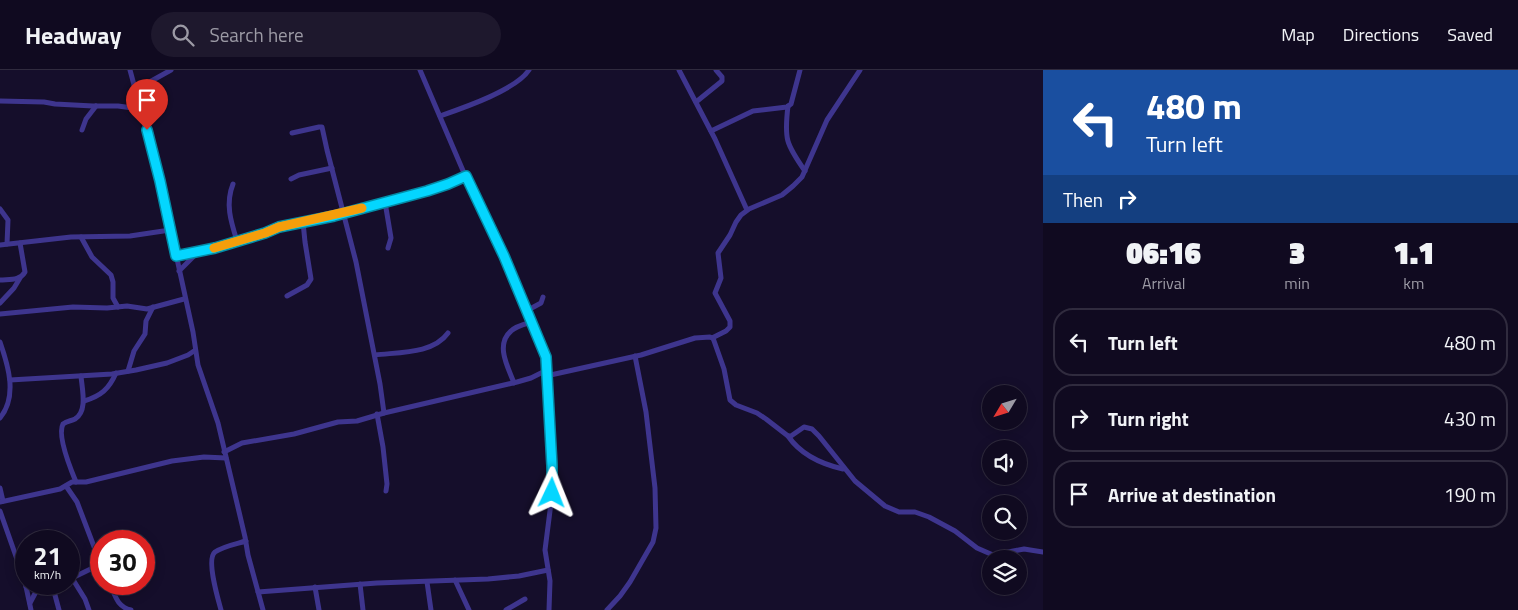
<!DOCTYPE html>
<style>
:root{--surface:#100a20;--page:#1e182d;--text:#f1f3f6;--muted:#9c9aa5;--line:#302b3e}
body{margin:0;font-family:"Titillium Web",sans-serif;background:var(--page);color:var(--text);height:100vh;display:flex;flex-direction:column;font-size:19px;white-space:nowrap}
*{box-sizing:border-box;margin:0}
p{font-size:16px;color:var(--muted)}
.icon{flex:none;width:28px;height:28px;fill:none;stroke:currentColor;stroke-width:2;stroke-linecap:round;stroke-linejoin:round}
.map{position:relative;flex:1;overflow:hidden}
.details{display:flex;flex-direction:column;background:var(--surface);width:475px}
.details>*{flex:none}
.hud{background:#1a4fa0;color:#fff;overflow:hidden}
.needle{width:32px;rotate:232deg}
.controls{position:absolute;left:982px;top:315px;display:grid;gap:10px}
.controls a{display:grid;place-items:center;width:45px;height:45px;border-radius:50%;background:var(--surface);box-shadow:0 2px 12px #0003,0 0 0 1px var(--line);font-size:25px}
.speed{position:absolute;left:15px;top:460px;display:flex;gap:10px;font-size:25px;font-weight:700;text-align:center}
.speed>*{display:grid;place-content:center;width:65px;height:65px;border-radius:50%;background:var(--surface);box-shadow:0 2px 12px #0003,0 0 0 1px var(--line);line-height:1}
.speed small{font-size:12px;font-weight:400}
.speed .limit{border:8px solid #d22;background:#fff;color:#111}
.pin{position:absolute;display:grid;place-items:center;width:42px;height:42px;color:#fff;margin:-51px -21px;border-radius:50% 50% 50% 0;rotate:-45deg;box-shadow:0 0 5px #0007}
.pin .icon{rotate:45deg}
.me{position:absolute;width:55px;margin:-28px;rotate:2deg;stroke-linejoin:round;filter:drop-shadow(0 0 4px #0008)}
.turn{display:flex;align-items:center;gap:18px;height:105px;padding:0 20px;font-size:22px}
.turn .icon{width:65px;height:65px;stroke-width:2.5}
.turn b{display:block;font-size:35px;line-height:42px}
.then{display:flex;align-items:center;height:48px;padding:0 20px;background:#0003;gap:10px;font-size:19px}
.eta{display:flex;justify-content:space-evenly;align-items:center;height:85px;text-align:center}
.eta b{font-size:30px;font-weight:800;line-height:35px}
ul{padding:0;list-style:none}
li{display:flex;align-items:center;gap:15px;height:68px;margin:0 10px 8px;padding:0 10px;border:2px solid var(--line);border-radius:20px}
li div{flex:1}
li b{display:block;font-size:19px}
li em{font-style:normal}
header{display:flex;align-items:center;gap:30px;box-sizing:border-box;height:70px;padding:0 25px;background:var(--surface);border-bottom:1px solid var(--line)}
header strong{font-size:24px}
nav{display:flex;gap:28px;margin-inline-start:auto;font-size:18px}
.search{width:350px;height:45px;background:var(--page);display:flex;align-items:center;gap:12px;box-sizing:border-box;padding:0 18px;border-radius:28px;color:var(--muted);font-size:19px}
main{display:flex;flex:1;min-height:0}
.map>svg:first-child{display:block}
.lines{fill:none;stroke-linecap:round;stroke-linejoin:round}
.street{stroke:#3e358e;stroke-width:5}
.route-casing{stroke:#038ba6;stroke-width:12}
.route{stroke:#04d6ff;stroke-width:9}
.slow{stroke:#f59e0b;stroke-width:9}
</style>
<header>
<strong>Headway</strong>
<div class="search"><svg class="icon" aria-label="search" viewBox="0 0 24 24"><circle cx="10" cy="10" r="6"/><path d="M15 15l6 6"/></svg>Search here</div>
<nav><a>Map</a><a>Directions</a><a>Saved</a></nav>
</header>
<main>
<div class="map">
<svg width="1043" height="540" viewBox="0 0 1043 540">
<rect width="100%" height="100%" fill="#150e2b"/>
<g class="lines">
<!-- street -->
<g class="street">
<path d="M130,0L160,111L193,262L198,295L218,353L245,467L248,485L263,540"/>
<path d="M679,0L715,69L747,140"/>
<path d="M135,20L171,0"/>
<path d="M0,31L44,32L55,34L93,36H118L140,39"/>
<path d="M696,32L722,11V7L716,0"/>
<path d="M788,36C784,69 786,74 805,101"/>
<path d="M440,46C463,38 516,20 529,0"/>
<path d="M82,60L86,49L96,36"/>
<path d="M711,61L753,41L787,37L791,34L800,0"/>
<path d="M292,63L319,57H322L327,80L356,192L380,314L384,343"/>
<path d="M291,109L299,105L332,98"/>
<path d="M233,114C225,134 231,152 237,171"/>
<path d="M385,132L391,168L388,178"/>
<path d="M0,139L8,150L7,174"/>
<path d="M81,167L92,187L111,205L113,212V228L118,237"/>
<path d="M0,175L71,167L130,166L170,160"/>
<path d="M176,186L215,178L265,163L279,157L334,146L427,121L448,115L466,106"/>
<path d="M179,201L198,182"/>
<path d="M0,210C9,209 20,211 25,202L20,173"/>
<path d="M287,226L307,215L311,209L305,172L303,152"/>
<path d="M0,233L14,218L20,208"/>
<path d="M528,240L541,233L543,227"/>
<path d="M0,244L73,237L107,238L127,236L147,239L184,229"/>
<path d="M712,268L726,261L730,257V251L715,223L721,208L718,183L730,165L736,152L741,145L749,139L782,125L793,116L802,107L827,50L860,0"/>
<path d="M0,272C8,295 18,326 0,348"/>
<path d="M375,285C399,282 433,284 448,263"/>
<path d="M128,301L134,281L145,264L146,251L153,237"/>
<path d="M546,303L549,324L553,397L551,433L545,480L550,511L549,540"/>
<path d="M546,306L641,285L695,268L710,267L713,268L724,299L730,330L736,335L757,343L766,349L788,366H791L804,357L812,359L819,366L855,411L885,436L899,442H915L929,447L955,461L977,478L993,485L1024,479L1043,482"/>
<path d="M10,310L112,304L136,300L167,293L188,285L194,281"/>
<path d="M514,313C508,297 495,275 511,261C516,256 525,254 532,252"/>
<path d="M84,331C101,326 109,319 116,303"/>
<path d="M377,344L383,377L387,414L386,421"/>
<path d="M788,366C801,385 821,394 843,399"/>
<path d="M224,382L242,373L294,364L338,352L357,351L384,343L517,312L531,308L547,300L546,287L527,238L504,186L464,103L420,0"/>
<path d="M76,412C71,400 57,365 63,354C67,351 71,351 75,349C88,341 82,319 81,306"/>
<path d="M66,416L77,432L101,495"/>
<path d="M0,418L3,431"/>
<path d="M0,432L60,419L72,412H86L172,391L204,387L226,388"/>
<path d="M0,441L25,512L31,540"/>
<path d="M72,508L85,529L89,540"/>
<path d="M70,509L101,494"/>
<path d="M455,510L469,540"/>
<path d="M427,512L431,540"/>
<path d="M52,514L59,540"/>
<path d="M110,514C115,525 117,537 131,540"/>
<path d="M360,514L363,540"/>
<path d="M26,517L52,514"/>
<path d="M315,517L319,540"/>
<path d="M258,522L377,513L488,509L519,506L548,500"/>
<path d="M30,533L39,516"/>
<path d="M221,540C218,529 206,489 215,482C224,476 236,474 246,471"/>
<path d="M506,540L525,529"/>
<path d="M607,540L620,526L630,512L653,472L656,458L655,418L646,342L635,286"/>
</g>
</g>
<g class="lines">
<!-- route casing -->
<g class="route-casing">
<path id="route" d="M147,60L160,111L176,186L215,178L265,163L279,157L334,146L427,121L448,114L466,106L504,186L546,287L552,396V423"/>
</g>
<!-- route -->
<use href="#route" class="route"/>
<!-- slow -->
<path class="slow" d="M214,178L265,163L279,157L362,138"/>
</g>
</svg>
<div class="controls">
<a><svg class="needle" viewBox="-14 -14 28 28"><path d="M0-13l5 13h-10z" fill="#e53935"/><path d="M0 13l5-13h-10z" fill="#9c9aa5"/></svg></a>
<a><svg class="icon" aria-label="sound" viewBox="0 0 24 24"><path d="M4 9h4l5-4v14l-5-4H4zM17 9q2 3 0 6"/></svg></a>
<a><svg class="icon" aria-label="search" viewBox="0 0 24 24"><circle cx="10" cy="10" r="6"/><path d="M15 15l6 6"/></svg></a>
<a><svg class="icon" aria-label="layers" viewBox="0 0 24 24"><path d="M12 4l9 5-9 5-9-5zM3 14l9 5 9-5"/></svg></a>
</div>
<div class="speed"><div>21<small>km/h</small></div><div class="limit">30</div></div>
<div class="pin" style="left:147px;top:60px;background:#d93025"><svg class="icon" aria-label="arrive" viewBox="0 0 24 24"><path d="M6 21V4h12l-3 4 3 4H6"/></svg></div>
<svg class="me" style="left:552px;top:423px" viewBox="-20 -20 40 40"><path d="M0-17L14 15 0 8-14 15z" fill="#04d6ff" stroke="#fff" stroke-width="4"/></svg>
</div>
<section class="details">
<div class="hud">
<div class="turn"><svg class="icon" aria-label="left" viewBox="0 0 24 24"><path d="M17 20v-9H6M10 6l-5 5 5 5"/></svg><div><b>480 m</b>Turn left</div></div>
<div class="then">Then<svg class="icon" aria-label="right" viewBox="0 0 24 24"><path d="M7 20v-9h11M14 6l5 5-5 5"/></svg></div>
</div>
<div class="eta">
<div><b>06:16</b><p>Arrival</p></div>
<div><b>3</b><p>min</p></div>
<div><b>1.1</b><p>km</p></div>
</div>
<ul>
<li><svg class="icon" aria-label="left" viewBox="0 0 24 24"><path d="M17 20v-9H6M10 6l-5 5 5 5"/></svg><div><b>Turn left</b></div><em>480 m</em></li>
<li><svg class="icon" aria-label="right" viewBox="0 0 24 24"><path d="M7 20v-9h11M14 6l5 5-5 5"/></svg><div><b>Turn right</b></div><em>430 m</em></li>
<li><svg class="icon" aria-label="arrive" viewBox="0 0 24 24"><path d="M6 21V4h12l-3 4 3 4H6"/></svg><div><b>Arrive at destination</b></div><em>190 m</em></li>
</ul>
</section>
</main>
